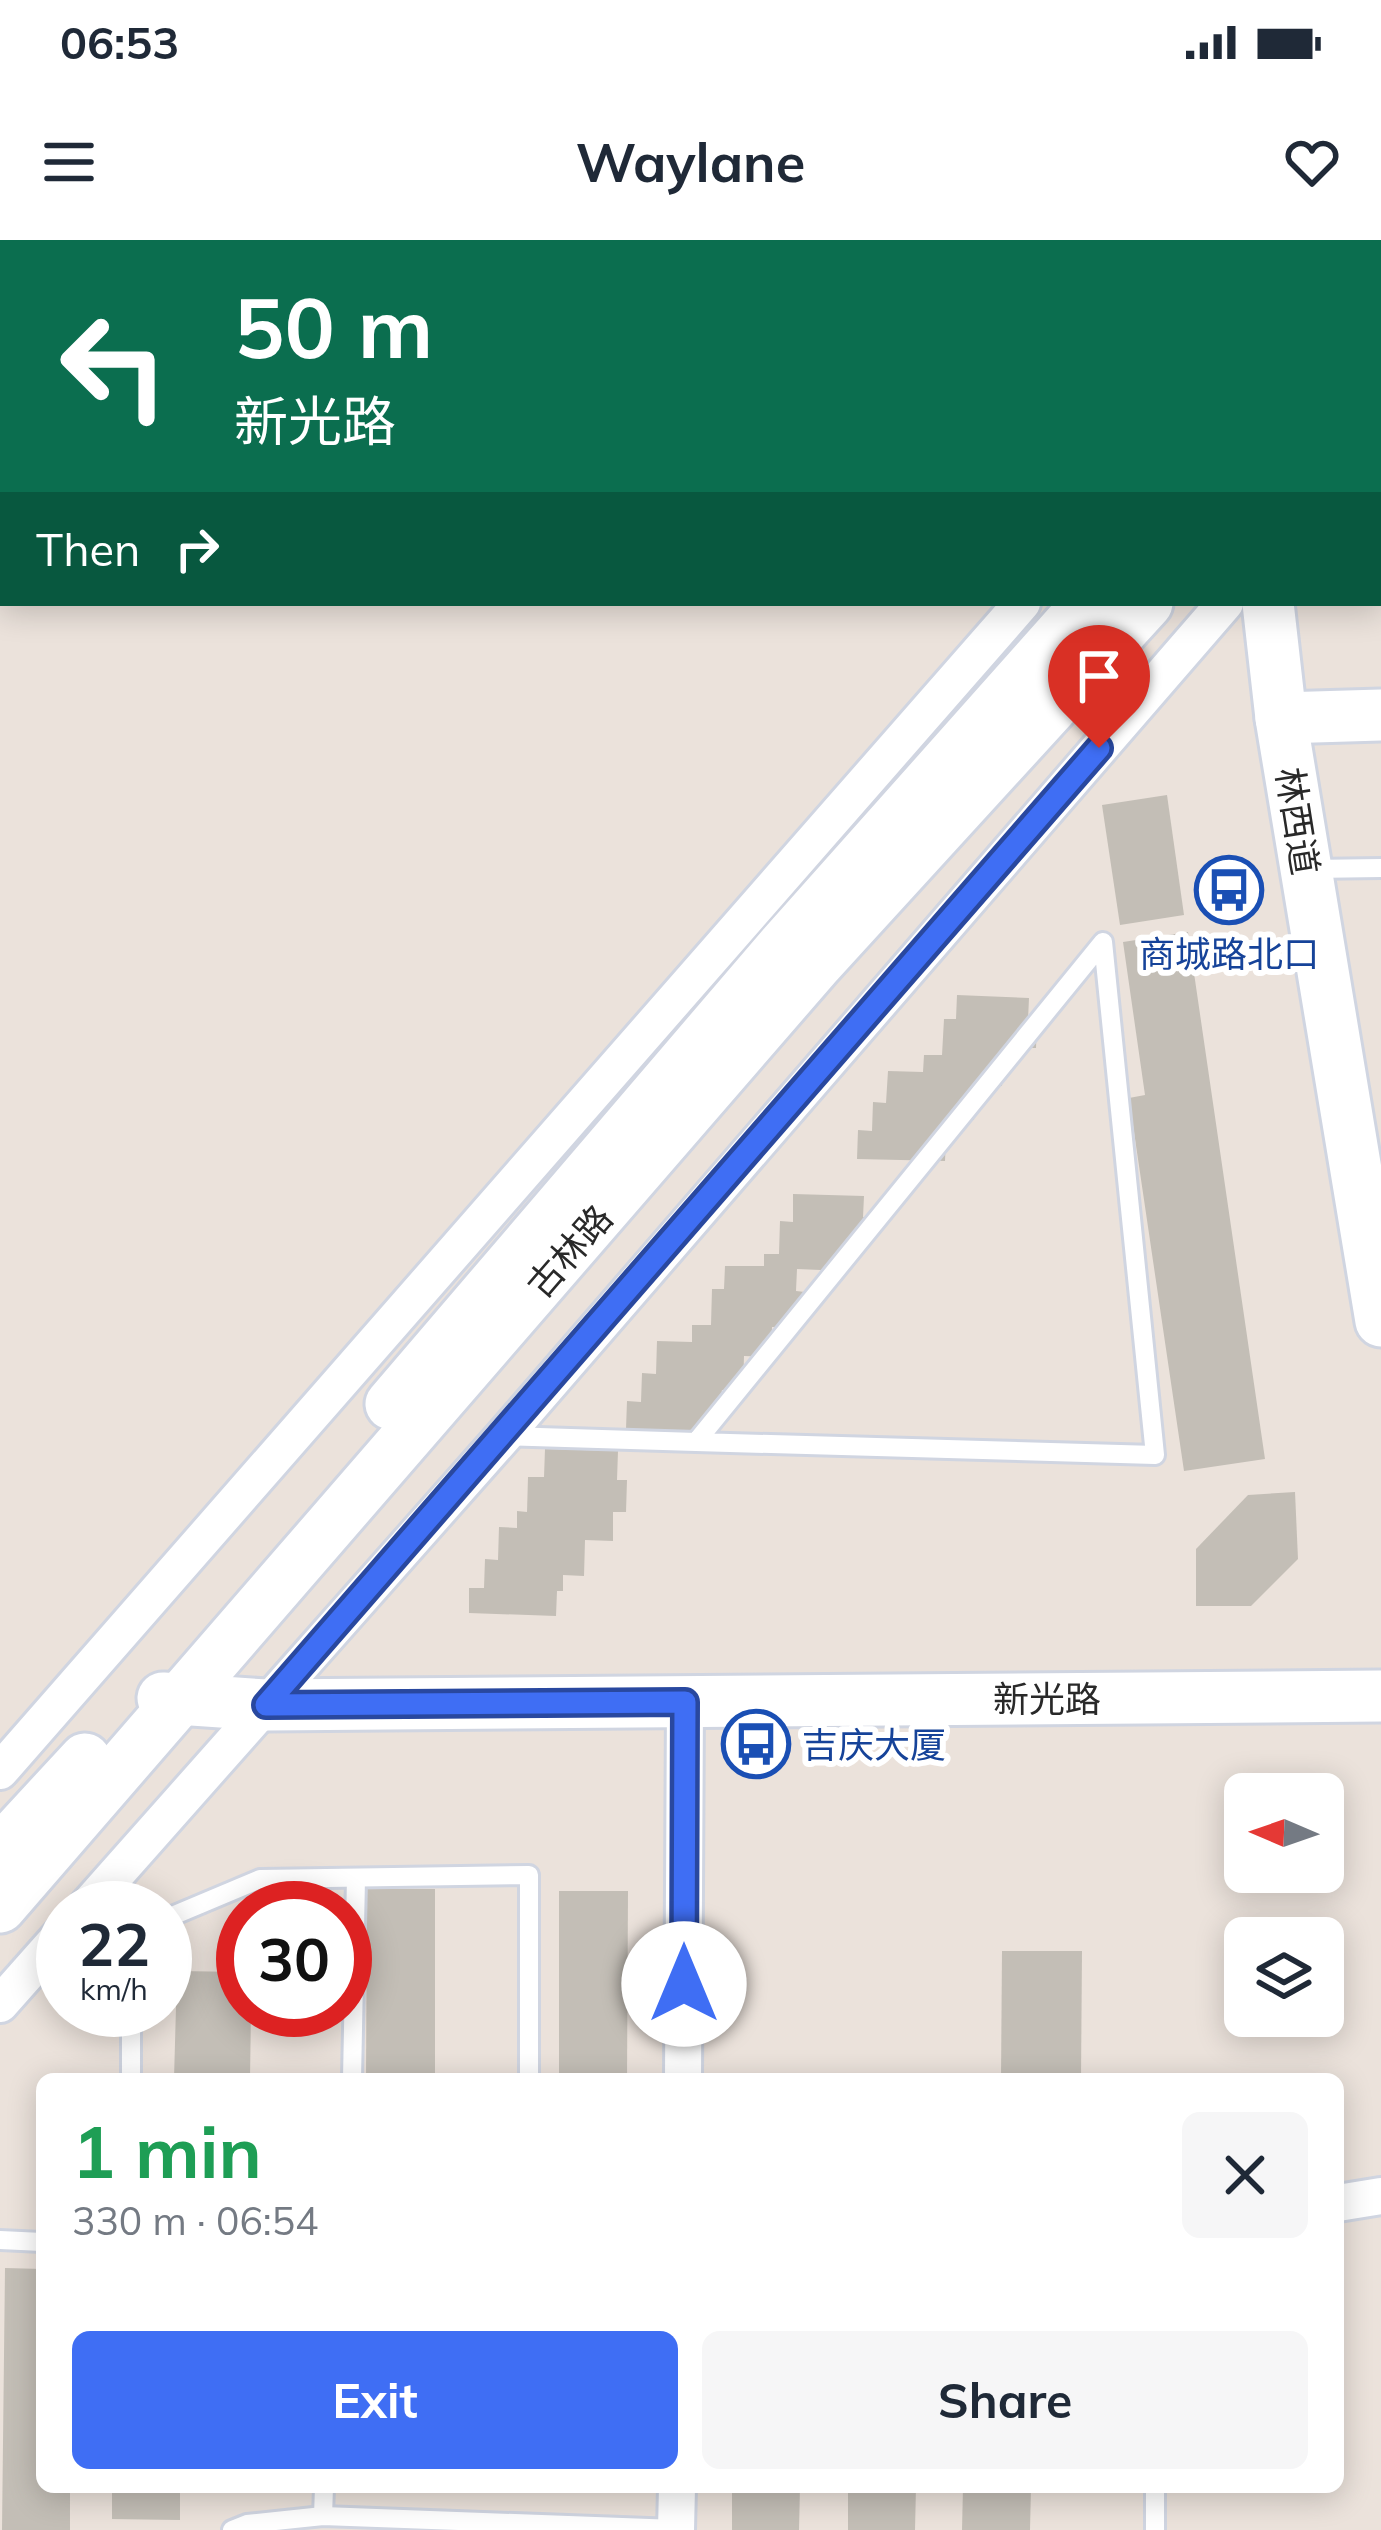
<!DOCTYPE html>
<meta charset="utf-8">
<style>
:root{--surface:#fff;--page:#f6f6f7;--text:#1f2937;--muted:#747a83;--accent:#3f6ef4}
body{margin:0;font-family:Mulish,"Noto Sans SC",sans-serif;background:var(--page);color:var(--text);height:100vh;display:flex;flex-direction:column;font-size:45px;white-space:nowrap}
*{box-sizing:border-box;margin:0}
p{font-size:39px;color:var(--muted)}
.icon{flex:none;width:66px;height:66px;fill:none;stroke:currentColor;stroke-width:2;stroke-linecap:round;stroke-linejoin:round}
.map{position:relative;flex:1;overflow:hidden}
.drawer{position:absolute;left:36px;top:1833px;width:1308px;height:420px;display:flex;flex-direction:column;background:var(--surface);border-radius:18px;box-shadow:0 6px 30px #0003}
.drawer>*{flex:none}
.hud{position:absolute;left:0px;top:0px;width:1383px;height:366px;box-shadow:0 6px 30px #0003;background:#0b6e4f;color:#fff;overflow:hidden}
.needle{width:78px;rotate:272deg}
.buttons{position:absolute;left:1224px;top:1533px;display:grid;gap:24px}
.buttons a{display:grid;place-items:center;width:120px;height:120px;border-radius:18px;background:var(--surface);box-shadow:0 6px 30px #0003;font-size:60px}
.speed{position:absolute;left:36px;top:1641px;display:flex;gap:24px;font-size:60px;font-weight:700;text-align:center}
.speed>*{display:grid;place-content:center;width:156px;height:156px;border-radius:50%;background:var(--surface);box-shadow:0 6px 30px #0003;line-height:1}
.speed small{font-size:30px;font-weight:400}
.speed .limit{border:18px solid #d22;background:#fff;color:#111}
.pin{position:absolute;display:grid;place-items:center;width:102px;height:102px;color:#fff;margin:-123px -51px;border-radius:50% 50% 50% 0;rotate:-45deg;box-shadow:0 0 12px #0007}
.pin .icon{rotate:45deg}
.me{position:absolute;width:132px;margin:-66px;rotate:0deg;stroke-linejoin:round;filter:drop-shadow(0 0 9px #0008)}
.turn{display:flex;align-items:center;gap:42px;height:252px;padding:0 36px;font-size:54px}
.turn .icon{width:156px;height:156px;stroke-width:2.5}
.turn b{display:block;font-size:84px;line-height:102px}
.then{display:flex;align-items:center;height:114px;padding:0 36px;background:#0003;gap:24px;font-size:45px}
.round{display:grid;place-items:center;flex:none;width:126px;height:126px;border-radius:18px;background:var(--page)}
.overview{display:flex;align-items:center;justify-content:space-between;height:204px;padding:0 36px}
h1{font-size:72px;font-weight:700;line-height:90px;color:#1e9e55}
.cta{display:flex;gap:24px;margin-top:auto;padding:24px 36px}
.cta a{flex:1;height:138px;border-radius:18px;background:var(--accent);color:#fff;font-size:48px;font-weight:700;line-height:138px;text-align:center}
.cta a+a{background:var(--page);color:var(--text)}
.status{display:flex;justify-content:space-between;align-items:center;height:84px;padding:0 60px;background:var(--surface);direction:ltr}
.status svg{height:33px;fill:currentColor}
header{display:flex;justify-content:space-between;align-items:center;height:156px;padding:0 36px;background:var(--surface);font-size:54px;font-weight:700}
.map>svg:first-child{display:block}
.building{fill:#c3beb6}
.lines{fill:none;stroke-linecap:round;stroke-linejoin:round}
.lane-casing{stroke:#d0d5e1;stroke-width:24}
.street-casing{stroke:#d0d5e1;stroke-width:42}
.secondary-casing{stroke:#d0d5e1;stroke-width:57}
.lane{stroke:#fff;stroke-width:18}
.street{stroke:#fff;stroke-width:36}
.secondary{stroke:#fff;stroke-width:51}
.route-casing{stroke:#29489f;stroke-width:30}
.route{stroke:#3f6ef4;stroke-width:21}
.labels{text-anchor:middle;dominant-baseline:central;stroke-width:12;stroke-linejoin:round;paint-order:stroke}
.street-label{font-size:36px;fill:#292929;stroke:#fff}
.transit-label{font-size:36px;fill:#164399;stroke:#fff}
</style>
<div class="status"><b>06:53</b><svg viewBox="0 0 49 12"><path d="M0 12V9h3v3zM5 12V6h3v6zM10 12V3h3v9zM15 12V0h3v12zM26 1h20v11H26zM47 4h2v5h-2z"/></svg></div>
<header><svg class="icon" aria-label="menu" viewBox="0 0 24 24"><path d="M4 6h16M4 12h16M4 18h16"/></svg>Waylane<svg class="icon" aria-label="heart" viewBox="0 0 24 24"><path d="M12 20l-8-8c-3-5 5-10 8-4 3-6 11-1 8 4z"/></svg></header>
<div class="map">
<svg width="1381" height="2290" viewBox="0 0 1381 2290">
<rect width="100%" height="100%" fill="#ebe2db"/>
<!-- building -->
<g class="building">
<path d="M1167,555L1184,675L1120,685L1102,565Z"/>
<path d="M1188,692L1265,1219L1184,1231L1129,858L1145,855L1123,702Z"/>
<path d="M957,755L1029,758L1028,780H1037L1036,808H1017L1003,816L1002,846L976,845L974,880H953L946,896L945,921L857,919L858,890L872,891L873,862L886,863L888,831L923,832L924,815H942L944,779H956Z"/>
<path d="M793,954L864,956L863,977H875V999L857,998L844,1031L797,1029L796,1051L805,1052L804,1079L785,1078V1087H772L771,1117L744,1116L743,1151L722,1150L715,1193L626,1189L627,1161L641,1162L642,1133L656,1134L657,1101L692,1102V1085H711L712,1049H724L725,1026H764V1014H779L780,981L793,982Z"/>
<path d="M545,1209L618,1211L617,1240H627L626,1272H613V1301L585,1300L584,1336L563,1335V1351H557L556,1376L469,1373V1348H484L485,1319L498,1320L499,1287L517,1288V1271L527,1272L528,1237H544Z"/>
<path d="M1295,1252L1298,1319L1251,1366H1196V1309L1248,1255Z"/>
<path d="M367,1649H435V1839H366Z"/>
<path d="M559,1651H628L627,1839H559Z"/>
<path d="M1002,1711H1082L1081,1839H1001Z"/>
<path d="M177,1731L243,1732V1770H251L250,1839H174Z"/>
<path d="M5,2028L42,2029V2247H70V2290H2Z"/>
<path d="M112,2247H180V2280L112,2279Z"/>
<path d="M732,2247H800L799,2290H732Z"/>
<path d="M848,2247H916L915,2290H848Z"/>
<path d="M963,2247H1031L1030,2290H962Z"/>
</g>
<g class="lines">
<!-- lane casing -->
<g class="lane-casing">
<g id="lane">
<path d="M1380,308H1381"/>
<path d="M1311,629L1381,628"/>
<path d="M504,1196L696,1202L1103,702L1155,1215L696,1202"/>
<path d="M165,1679L260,1639L529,1635V1839"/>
<path d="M131,1839V1770"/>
<path d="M352,1839L356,1638"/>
<path d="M0,2000L42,2002"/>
<path d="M323,2276L324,2247"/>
<path d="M232,2290L247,2284L323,2276L676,2289"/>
<path d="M1155,2290V2247"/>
</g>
</g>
<!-- street casing -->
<g class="street-casing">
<g id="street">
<path d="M1380,127H1381"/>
<path d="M0,1531L1022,363"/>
<path d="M86,1668L504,1196L1225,363"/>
<path d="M0,1764L63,1693"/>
<path d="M683,1839L685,1461"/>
<path d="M1338,1963L1381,1956"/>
<path d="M676,2290L677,2247"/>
</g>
</g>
<!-- secondary casing -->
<g class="secondary-casing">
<g id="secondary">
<path d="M1214,0V3"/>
<path d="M1268,363L1281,478L1381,1081"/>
<path d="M1281,478L1381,475"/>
<path d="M391,1164L781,708L1088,363"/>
<path d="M163,1458L266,1465L1381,1456"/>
<path d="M0,1611L85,1519"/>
<path d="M0,1667L816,725L1147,363"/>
</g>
</g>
<!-- lane -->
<use href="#lane" class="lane"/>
<!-- street -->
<use href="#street" class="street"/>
<!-- secondary -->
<use href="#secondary" class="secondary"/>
</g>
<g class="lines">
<!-- route casing -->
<g class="route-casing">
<path id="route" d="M684,1744L685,1462L266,1465L1099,508"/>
</g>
<!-- route -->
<use href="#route" class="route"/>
</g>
<!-- icons -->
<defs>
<g id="bus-ring" transform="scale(3.45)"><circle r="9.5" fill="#fff" stroke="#1a4fb4" stroke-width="1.5"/><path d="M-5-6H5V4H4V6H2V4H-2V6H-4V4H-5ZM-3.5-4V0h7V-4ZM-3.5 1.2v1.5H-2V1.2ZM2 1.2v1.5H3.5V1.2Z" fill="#1a4fb4"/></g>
</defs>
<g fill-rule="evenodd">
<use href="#bus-ring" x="1229" y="650"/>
<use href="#bus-ring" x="756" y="1504"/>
</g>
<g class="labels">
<!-- street labels -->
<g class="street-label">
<text transform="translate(1298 581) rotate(81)">林西道</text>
<text transform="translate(569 1011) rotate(-49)">古林路</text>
<text x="1047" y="1458">新光路</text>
</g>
<!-- transit labels -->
<g class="transit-label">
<text x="1229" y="713">商城路北口</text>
<text x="802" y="1504" text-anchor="start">吉庆大厦</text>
</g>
</g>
</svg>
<div class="buttons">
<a><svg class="needle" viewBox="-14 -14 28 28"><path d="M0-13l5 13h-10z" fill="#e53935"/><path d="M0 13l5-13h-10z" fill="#747a83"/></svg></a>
<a><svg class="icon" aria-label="layers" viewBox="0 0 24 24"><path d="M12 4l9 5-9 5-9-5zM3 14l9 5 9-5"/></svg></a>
</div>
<div class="speed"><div>22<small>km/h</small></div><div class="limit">30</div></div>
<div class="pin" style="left:1099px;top:508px;background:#d93025"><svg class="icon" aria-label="arrive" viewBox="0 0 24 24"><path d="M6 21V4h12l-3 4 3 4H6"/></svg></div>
<svg class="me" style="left:684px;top:1744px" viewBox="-20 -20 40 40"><circle r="19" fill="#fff"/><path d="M0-13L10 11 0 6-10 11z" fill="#3f6ef4"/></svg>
<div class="hud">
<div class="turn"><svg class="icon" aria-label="left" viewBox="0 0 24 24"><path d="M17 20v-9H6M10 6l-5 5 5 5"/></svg><div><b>50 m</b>新光路</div></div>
<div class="then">Then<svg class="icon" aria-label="right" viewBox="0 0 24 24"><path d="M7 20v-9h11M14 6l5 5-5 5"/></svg></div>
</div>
<section class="drawer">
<div class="overview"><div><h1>1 min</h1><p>330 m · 06:54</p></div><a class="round"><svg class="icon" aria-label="close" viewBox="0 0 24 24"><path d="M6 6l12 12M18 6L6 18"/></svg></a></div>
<div class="cta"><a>Exit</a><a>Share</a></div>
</section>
</div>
